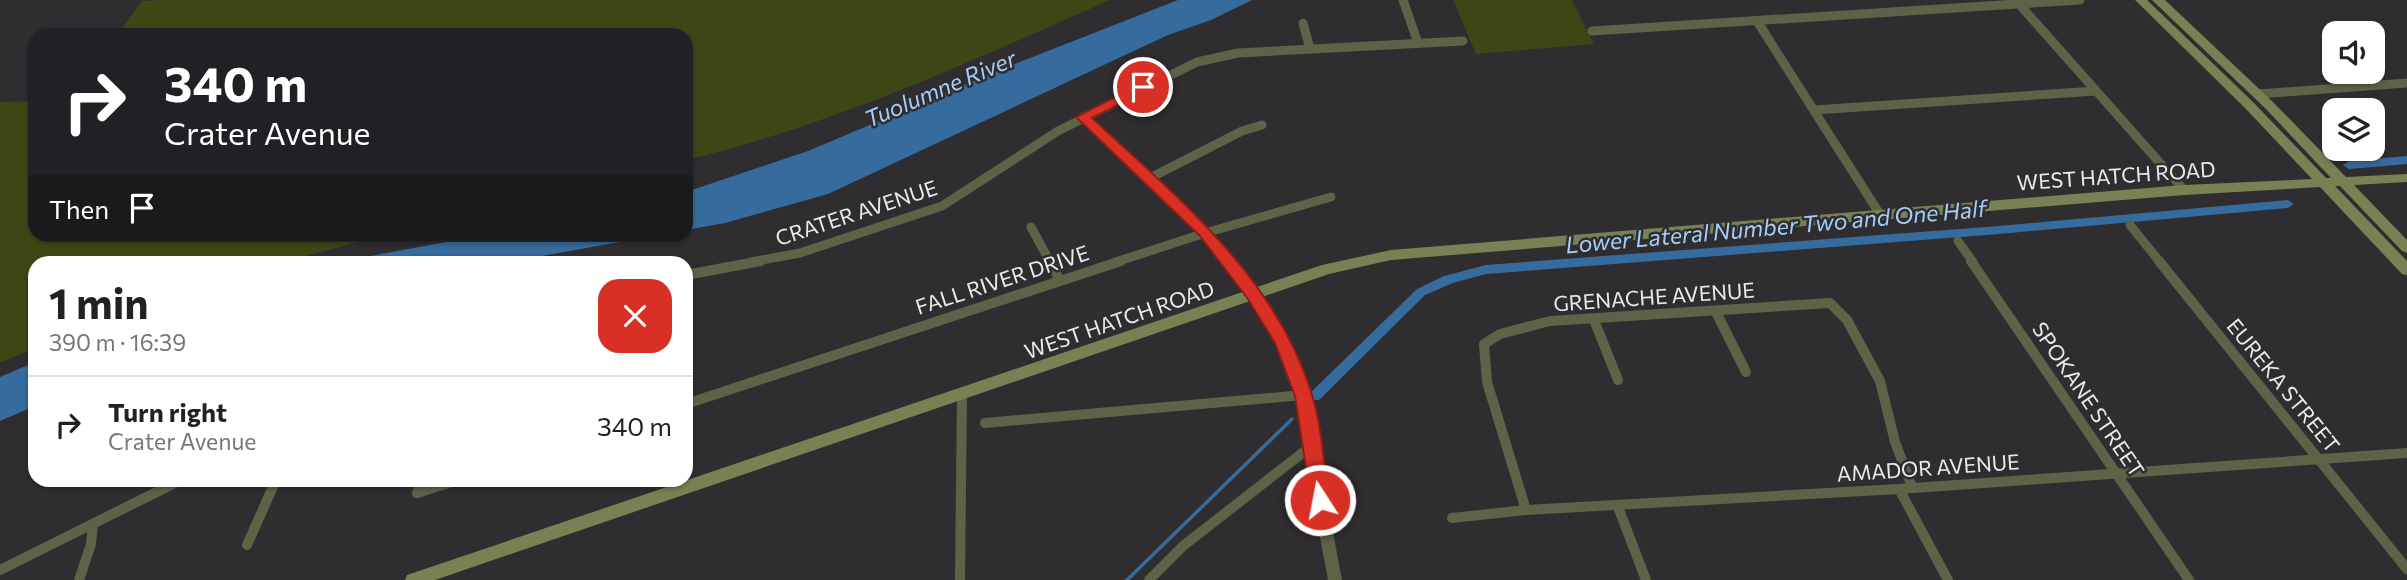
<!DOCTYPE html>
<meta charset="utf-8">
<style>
:root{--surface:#fff;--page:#f6f6f6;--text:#222;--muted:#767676;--line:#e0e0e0}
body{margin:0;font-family:Commissioner,sans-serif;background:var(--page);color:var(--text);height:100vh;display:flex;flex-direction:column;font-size:26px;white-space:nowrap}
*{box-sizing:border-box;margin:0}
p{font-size:23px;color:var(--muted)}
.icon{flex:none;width:38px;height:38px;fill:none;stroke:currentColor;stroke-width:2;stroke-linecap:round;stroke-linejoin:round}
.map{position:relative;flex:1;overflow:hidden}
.drawer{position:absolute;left:28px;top:256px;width:665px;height:231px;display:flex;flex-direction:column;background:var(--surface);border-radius:21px;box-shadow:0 2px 5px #0004}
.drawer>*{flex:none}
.hud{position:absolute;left:28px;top:28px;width:665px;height:214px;border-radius:21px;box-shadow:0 2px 5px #0004;background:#202124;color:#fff;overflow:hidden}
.buttons{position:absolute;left:2322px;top:21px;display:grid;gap:14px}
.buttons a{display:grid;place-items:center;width:63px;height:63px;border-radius:14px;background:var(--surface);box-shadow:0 2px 5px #0004;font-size:35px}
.pin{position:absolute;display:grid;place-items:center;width:60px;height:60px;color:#fff;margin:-30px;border:4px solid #fff;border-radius:50%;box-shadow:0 2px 7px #0007}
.me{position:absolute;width:77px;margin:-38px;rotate:349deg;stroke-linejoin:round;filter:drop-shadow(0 0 5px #0008)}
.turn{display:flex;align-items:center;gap:24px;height:147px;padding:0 21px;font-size:32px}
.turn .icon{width:91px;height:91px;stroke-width:2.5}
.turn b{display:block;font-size:49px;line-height:60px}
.then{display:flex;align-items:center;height:66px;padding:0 21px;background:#0003;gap:14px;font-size:26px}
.round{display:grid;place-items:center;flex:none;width:74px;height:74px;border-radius:21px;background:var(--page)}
.overview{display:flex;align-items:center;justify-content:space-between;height:119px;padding:0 21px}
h1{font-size:42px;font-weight:700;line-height:52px}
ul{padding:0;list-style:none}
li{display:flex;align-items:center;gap:21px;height:98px;padding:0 21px;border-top:2px solid var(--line)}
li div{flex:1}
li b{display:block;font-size:26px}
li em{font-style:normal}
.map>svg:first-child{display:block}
.green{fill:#3c4715}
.water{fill:#366b9d}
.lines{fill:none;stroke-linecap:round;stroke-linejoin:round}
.stream{stroke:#366b9d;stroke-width:3.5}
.canal{fill:#366b9d;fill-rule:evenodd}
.minor-far1{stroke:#5d6347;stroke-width:9}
.minor{stroke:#5d6347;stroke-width:10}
.tertiary{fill:#5d6347;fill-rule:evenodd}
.secondary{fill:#788153;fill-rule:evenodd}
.route{fill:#d93025;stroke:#8d1f18;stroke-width:2}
.labels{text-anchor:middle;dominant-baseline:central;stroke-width:5;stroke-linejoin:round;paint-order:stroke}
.street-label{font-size:21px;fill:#eceaec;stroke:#302d30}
.water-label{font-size:23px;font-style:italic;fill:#a4cffb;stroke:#302d30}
</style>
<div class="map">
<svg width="2407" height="580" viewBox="0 0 2407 580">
<rect width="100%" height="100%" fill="#302d30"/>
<!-- green -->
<g class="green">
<path d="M160,0H1110C971,61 834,125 686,160V35H117L142,1Z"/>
<path d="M1453,0H1572L1594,44L1476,54Z"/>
<path d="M35,101V234L385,235L283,262H35V348L0,363V102Z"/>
</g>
<!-- water -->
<g class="water">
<path d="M1178,0H1252L1211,20L1168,35L828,194L725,223L686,230V192L808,151L1007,67Z"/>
<path d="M489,234H659V235L508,262H338Z"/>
<path d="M35,362V406L0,421V377Z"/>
</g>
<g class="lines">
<!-- stream -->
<path class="stream" d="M1127,580L1292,419"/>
<!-- canal -->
<g class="canal">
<path d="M2407,156V164L2349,169L2343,165L2349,161Z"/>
<path d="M2288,200L2294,204L2288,208L1999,234L1486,274L1453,283L1425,295L1319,400H1309L1307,396L1417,289L1444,276L1486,265L1999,226Z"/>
</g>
<!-- minor-far1 -->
<g class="minor-far1">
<path d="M1403,0L1418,43"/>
<path d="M2019,4L2184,190"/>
<path d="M1757,21L1881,216"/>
<path d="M1303,23L1310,49"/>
<path d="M1592,31L2080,0"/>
<path d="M2258,94L2407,83"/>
<path d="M1814,110L2096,91"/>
<path d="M1083,117L1205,233L1228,262"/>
<path d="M1148,179L1242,131L1262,125"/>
<path d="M2130,225L2160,262"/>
<path d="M1031,227L1050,262"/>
<path d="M1958,241L1973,262"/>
<path d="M751,262L800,253L942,206L1058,131L1197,62L1238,53L1463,41"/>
<path d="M1116,262L1205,233L1331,197"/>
</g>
<!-- minor -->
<g class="minor">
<path d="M1049,261L1060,280"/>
<path d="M1227,261L1254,295"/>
<path d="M1971,261L2189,580"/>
<path d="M2159,261L2407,569"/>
<path d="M686,275L761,261"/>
<path d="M1716,312L1746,372"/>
<path d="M1594,320L1618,380"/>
<path d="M686,404L1121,261"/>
<path d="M985,423L1304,395"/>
<path d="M1899,489L1948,580"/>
<path d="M417,493L458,480"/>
<path d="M417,493L422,480"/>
<path d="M1618,507L1646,580"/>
<path d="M1526,510L1487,382L1484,344L1500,334L1550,321L1830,303L1847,320L1880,381L1895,442L1912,487"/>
<path d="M1452,518L1526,510L1899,489L2407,453"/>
<path d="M247,545L276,480"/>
<path d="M0,570L181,480"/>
<path d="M79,580L91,544L93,524"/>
<path d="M960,580L962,393"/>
<path d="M1149,580L1183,546L1310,447"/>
</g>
<!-- tertiary -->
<path class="tertiary" d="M1254,290L1258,292L1288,342L1311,395L1317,447L1342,580H1328L1303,447L1297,395L1276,343L1248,295Z"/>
<!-- secondary -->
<path class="secondary" d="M2135,0H2147L2253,102L2326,178H2331L2266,109L2152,0H2165L2274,103L2346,177L2407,174V182L2354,185L2407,240V253L2402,251L2340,186H2335L2407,261V275L2402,274L2320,187L2184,195L1391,260L1329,274L435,580H405L407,575L413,573L1322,265L1391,250L2184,185L2312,179L2245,108Z"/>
</g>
<!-- route -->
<path class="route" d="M1143,83L1148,84V90L1092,118C1178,198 1277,278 1312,395C1322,428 1324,466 1329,500L1327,505L1320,508L1314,505L1311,500L1295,396L1275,343L1248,299L1200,236L1076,117Z"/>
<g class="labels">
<!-- street labels -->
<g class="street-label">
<text transform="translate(2116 175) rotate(-4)">WEST HATCH ROAD</text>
<text transform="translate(856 212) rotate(-18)">CRATER AVENUE</text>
<text transform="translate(1002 279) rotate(-18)">FALL RIVER DRIVE</text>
<text transform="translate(1654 296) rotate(-4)">GRENACHE AVENUE</text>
<text transform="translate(1119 319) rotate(-19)">WEST HATCH ROAD</text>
<text transform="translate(2284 385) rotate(51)">EUREKA STREET</text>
<text transform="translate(2089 399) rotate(56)">SPOKANE STREET</text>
<text transform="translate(1928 467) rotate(-4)">AMADOR AVENUE</text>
</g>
<!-- water labels -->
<g class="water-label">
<text transform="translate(940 88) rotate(-23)">Tuolumne River</text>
<text transform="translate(1776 226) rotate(-5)">Lower Lateral Number Two and One Half</text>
</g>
</g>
</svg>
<div class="buttons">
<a><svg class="icon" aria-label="sound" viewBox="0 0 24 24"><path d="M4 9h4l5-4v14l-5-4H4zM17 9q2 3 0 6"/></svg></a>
<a><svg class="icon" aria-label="layers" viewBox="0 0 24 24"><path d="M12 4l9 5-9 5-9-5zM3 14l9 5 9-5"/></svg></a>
</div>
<div class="pin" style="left:1143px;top:87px;background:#d93025"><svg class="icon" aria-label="arrive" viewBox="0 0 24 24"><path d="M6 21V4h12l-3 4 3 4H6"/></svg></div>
<svg class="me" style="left:1320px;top:500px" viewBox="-20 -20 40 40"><circle r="17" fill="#d93025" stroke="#fff" stroke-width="3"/><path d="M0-11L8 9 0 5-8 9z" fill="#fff"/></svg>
<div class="hud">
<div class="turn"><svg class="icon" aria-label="right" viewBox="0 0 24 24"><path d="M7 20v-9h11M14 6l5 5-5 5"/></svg><div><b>340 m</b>Crater Avenue</div></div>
<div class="then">Then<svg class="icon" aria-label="arrive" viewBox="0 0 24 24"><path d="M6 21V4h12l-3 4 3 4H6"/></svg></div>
</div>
<section class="drawer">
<div class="overview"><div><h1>1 min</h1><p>390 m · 16:39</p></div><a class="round" style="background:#d93025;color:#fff"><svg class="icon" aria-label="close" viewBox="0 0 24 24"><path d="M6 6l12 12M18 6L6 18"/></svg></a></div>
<ul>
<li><svg class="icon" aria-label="right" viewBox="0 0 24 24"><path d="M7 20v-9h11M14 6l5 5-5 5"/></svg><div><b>Turn right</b><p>Crater Avenue</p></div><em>340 m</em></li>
</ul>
</section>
</div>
